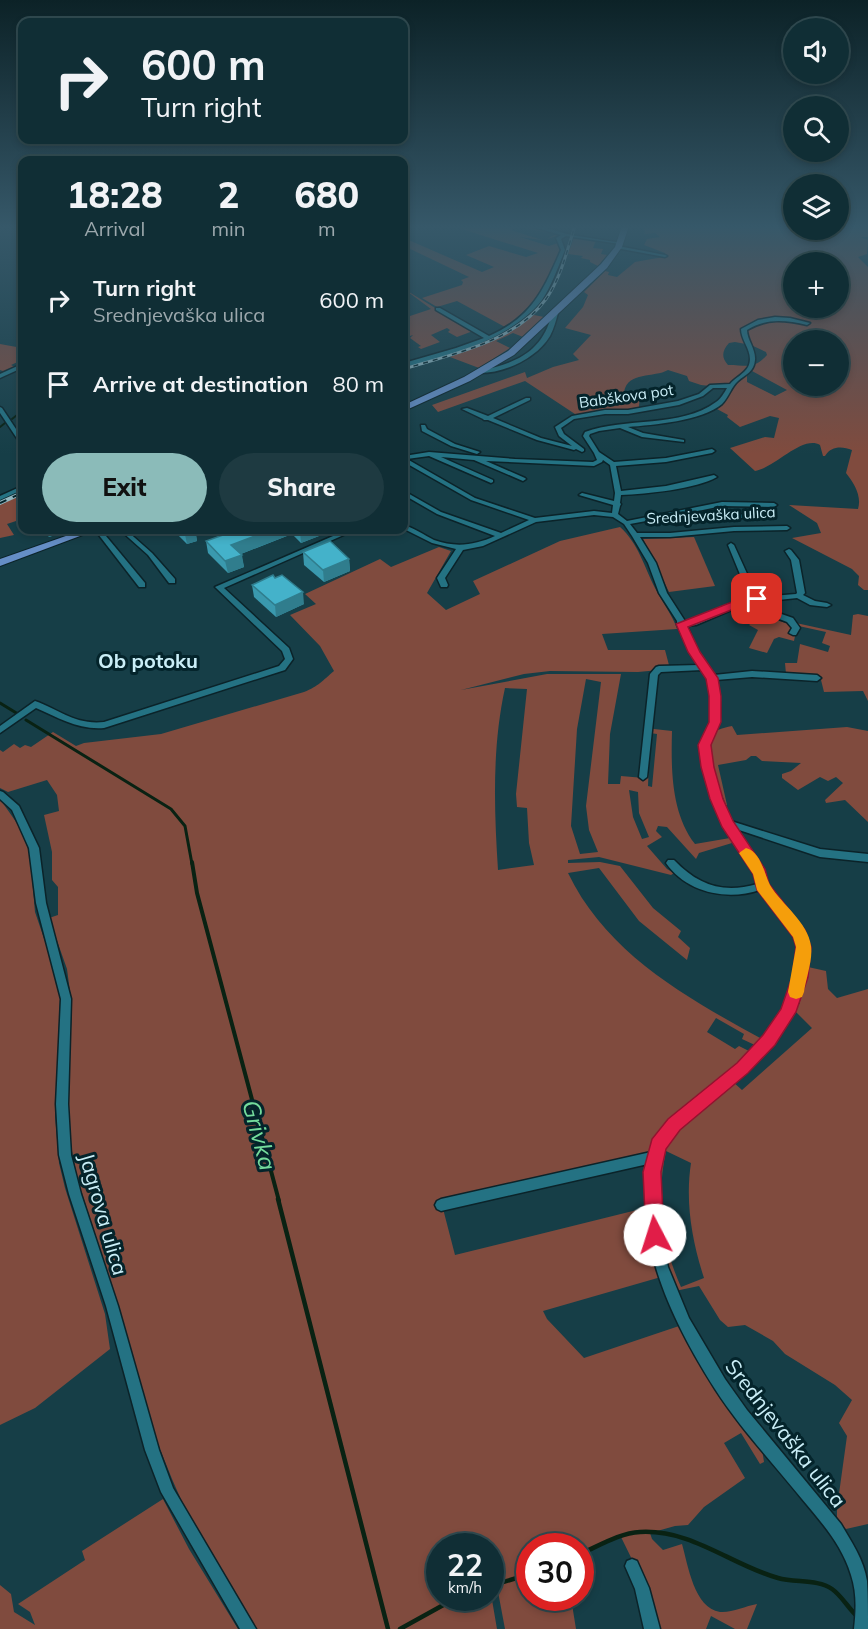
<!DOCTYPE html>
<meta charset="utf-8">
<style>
:root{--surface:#102e35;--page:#1e3a41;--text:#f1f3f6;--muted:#9ca8ad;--line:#304a50;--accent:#8bbbb9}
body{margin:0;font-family:Mulish,sans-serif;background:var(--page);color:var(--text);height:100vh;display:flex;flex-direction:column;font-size:22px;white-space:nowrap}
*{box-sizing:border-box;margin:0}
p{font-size:20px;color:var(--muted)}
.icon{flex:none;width:33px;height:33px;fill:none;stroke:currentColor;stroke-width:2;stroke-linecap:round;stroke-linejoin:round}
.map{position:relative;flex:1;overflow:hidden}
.sheet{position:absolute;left:18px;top:156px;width:390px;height:378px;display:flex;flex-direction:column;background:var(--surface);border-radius:12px;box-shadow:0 3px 9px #0003,0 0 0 2px var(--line)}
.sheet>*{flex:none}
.banner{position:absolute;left:18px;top:18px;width:390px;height:126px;border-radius:12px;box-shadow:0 3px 9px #0003,0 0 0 2px var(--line);background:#102e35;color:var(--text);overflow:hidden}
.controls{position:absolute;left:783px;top:18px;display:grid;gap:12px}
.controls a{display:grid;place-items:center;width:66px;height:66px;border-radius:50%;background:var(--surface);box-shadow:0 3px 9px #0003,0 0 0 2px var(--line);font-size:30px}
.speed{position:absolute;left:426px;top:1533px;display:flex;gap:12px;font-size:30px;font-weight:700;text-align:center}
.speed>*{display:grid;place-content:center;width:78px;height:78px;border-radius:50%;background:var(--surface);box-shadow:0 3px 9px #0003,0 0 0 2px var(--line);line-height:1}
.speed small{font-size:15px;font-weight:400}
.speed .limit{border:9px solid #d22;background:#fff;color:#111}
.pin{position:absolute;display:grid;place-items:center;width:51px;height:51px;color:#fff;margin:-26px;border-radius:12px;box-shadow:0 3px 9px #0006}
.me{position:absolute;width:66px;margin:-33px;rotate:355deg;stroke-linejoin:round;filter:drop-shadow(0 0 4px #0008)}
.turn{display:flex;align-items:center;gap:21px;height:126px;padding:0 24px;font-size:27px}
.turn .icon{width:78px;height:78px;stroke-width:2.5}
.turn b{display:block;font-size:42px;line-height:51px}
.eta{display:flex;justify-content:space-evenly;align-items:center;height:102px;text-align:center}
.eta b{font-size:36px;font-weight:800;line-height:42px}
.button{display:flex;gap:12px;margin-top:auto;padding:12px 24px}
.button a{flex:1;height:69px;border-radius:36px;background:var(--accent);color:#111;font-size:24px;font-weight:800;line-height:69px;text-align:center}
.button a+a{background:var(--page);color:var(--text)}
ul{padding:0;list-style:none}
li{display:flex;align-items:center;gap:18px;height:84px;padding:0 24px}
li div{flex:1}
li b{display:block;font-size:22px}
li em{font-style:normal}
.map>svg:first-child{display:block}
.green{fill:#804b3e;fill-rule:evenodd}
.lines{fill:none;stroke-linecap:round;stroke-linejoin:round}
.stream-far3{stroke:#092213;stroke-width:2}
.stream-far2{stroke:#092213;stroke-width:3}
.stream-far1{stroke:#092213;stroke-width:4}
.stream{stroke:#092213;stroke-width:4.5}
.minor-casing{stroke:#0b2329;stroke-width:3}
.primary-casing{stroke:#0b2329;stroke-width:2}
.minor{fill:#247283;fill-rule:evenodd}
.primary{fill:#658ec6;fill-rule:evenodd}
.rail-far1-casing{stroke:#91b7c0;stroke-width:3}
.rail-casing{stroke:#91b7c0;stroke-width:4}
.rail-far1{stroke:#04242b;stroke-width:1.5;stroke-dasharray:5;stroke-linecap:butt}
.rail{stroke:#04242b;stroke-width:2;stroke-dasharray:7;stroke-linecap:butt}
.wall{fill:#3a99ae}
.shaded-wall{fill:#307d8d}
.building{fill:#44b2ca;stroke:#307d8d;stroke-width:1.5}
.route{fill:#e11d48;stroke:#92132f;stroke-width:1.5}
.slow{fill:#f59e0b}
.labels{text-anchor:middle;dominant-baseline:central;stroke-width:6;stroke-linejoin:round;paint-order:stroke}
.far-street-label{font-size:15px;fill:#caeef7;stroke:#04242b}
.neighbourhood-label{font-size:20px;font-weight:bold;fill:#caeef7;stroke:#04242b}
.near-street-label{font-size:21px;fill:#caeef7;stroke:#04242b}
.near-water-label{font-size:24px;font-style:italic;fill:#74dc9c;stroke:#04242b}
</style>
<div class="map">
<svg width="868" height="1629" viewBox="0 0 868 1629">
<rect width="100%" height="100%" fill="#163e47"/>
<!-- green -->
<g class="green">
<path d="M452,226H530L560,235L547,239L556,234L518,227L511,230L542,240L520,237L549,246L558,243L560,250C547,281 535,308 505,327L457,301L437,307L422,298L462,285L463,282L461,280L469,277L404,246V238L482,272L494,267L466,255L489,246L526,257L538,253Z"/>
<path d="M643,226H793L794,230H838L839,226H868V237H860L868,240L867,254L858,257L868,267V590H864L858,585L859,576L852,569L792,538L821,533L817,523L789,505L858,509C862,496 854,483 846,473L852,450C842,446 831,446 825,456H823L820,445C802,435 775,468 755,471L730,448L765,437L774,438L779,418L770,416L740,427L727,417L728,415L717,409L722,405L729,388L701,385L689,381L687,376L668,370C654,378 628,371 624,392L640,393L639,407L636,411L578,416L525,381L438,412L432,405L525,372L527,378L553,367L579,360L573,354L591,335L565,328L583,307L588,295L584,292L605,271L609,272L608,275L617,277L635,262L663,257L665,253L644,245L647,239L660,237L655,233L644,234L645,232ZM794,262H838V308H794ZM794,340H838V386H794ZM735,342L751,345L766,352L767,355C753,370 748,365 728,365C721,357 722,351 729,343ZM752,371L787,390L775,396L747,382V374Z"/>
<path d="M574,237L596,240L593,248L603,249L601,254L607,255L598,266L590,262V260L581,258L583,256L568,254Z"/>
<path d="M404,289L473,331L457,337L448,332L450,330L447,328L431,335L440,342L421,349L418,347L421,346L410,338L413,335L404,338V318L431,309Z"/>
<path d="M534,315L544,317L523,337L513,333L496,341L510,348L479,368L450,357L495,339Z"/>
<path d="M0,344L22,348V360L11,365L15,367L0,374L3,371L0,370Z"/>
<path d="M22,495V519L7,524L14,535L0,538V504Z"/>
<path d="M620,527C638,543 644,566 655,588C662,602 672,614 677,629L602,634L608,650H665L670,669L638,672L550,671L524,674L461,690L547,674H621L610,734L608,784H620L621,776L644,778L645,728L672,731C671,769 671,813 695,844L730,838L732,843L699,853L696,859L667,827L658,826L656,831L662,837L647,846L667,869L674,873L671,875L599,857L568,860V863L600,862L620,866L653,908L681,931L678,937L690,948L687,960L639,921L599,868L568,873C607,954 687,998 762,1039L757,1046L742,1039L744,1034L716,1018L707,1032L735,1049L739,1046L751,1052L663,1131L651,1153L441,1201L455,1255L649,1207L661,1277L543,1311L547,1319L584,1358L682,1325L761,1443L764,1462L760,1464L741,1433L724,1443L745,1478L704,1507L688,1525L675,1526L650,1533L652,1539L663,1550L682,1544C688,1565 694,1608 720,1612C732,1613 745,1606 757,1604L747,1629H735L711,1616L706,1629H655L646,1588L621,1537L581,1554L580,1546H530V1598H571L576,1629H505L496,1581H491L490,1546H440V1598H490L491,1594L497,1629H256L190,1520L172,1479L156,1439L116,1298L78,1181L72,1151L67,1112L72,1007L67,969L49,918L58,915V887L52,880V852L44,815L59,811L57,795L47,780L8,792L0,788V750L3,752L14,744L20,748L25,745L31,747L53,732L76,746L84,743L161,734L304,692C319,686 322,681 334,671L320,646L290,615L316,604L305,594L380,559L391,567L439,547L451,551L427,593L446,610L480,594L473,581L560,541ZM586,679L601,682L586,806L589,830L598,852L580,854L571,826L577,729ZM505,688L527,689L516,794L517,807L527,808L529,843L534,865L498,870C494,809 492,747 505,688ZM650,733L657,734L652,787L648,786ZM629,790L638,792L639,813L649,837L642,839L633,817Z"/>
<path d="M694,537L715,586L669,592L643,539Z"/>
<path d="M858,614L868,616V701L863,691L824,692L820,676L786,674L785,663H797L800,644L828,652L830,646L822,643L826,632L794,625L796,623L851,635L853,615Z"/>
<path d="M760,615L789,624L791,626L789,634L795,636L794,641L779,637L774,639L767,653L749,648L758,630L749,625L755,619L766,624L767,622L758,617Z"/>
<path d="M732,726L737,735L847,727L868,731V822L845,800L826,803L825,800L843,783L836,777L828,781L820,777L798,790L782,778V774L791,771L801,763L762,761L756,756H751L746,760L718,765L727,805H723C717,788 695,741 718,730C722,728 727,727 732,726Z"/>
<path d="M0,799L21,829L30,855L35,912L55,971L60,999L55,1116L59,1163L65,1188L105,1314L110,1349L35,1408L0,1425Z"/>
<path d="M808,967L826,971L828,989L837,998L868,989V1524L846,1529L837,1522V1508L847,1436L839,1423L852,1400L835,1385L785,1354L773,1341L745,1325L728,1327L720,1320L699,1286L675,1291L661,1249L657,1167L660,1152L670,1135L732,1081L742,1090L812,1028L792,1008L801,978ZM666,1151L691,1163C685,1202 692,1241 704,1278L681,1287C662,1246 656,1195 666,1151Z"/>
<path d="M163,1499L189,1549L238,1629H0V1585L11,1594L14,1612L35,1625L30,1612L18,1604L85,1560L82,1551Z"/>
</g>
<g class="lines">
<!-- stream-far3 -->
<g class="stream-far3">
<path d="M12,419L22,411"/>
<path d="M0,427L5,423"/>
</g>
<!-- stream-far2 -->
<g class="stream-far2">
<path d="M0,703L18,714"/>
<path d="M26,720L171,809L185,826L192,864"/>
</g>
<!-- stream-far1 -->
<path class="stream-far1" d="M192,862L197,893L279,1201"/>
<!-- stream -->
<g class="stream">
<path d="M278,1199L388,1629"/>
<path d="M580,1554C599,1546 619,1533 640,1532C692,1529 731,1565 778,1578C795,1583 818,1579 832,1589C842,1596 848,1608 857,1616"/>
<path d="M490,1586L530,1574"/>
<path d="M400,1629L456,1598"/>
</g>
<!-- minor casing -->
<g class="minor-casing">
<g id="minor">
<path d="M530,226H539L571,235L622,243L620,244L566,236L561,239L565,250C558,267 552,285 542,300C513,338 448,357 404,367V363L456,348L484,338L436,310V308H440L489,336C532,317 543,291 561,250L556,238L561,235Z"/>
<path d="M618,246L665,255L667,256L665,257L616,248V246Z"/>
<path d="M555,311L558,313C556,321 554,328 550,336C537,358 505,373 480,373V371C516,363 543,352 552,313Z"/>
<path d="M775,317L790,318L810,323L807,325C785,320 767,318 747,330C747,340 756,349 755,360C754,372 746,374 738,381C731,387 729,397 722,404C702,421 653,425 628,427L643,433L684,440V442L642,437L620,428L599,431L590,434L589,436L599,452L614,462L666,458L712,449L715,451L712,453L666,462L616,466L621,491L666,486L714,475L717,477C696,489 647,494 621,495L620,503L621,504L620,506L618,514L627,521L722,502L774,503L777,505L774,507L722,506L674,516L678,521L725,514L763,515V517L761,518H725L676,525L674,524L668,517L630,524L637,533H670L734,527L787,526L790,528L787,530L734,531L670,537H640L656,563L667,593L685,621H692L738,600L749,598L748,597L751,595L746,589L728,545L731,543L734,545L754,589L760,597L796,594L797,593L791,560L785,551L789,549L791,550L799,560L805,593L803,595L815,601L827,603L831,605L827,607L810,605L797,598L750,603L793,618L800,628L796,635H793L789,633L792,628L787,622L743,605L696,625L687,626L698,652L714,675L752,671L817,675L821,678L817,681L752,677L716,680C719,693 722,709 719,722C717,730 711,737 710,744C706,763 723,802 731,821L820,849L868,854V862L820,857L736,829L763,870L767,885L797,923L809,947L805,977L798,1003L773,1043L747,1072L678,1128L663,1147L658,1172L661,1235L668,1267L689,1318L725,1379L747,1410L841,1524C851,1541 864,1560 867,1581C868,1596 868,1613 868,1629H854C856,1611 857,1593 851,1575C842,1545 822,1523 802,1499C773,1463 740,1428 715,1389C687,1345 656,1287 649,1236C646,1215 647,1193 646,1172L648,1164L441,1211L437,1209L435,1205L437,1201L441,1199L651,1152C658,1120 712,1088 737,1066C762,1045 785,1014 793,983C795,976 800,954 799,947C797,932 770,903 760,890C727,901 687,893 666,863L668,860H674C698,885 723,894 757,884L755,874L722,823L713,799L703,767L701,745L711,722V696L708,678L702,670L661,672L658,675L647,777L643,780L639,777L650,674L656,667L659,666L699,665L690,652L677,624V621L659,593L648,563L632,536L624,524L613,517L594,515L536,522L483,546L463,550L445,578L448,585L447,587H441L437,578L456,549L432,543L404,529V525C414,528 424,535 434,540C456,548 475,545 495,536L437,514L404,495V491L441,512L501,533L529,520L471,500L404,462V456L429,452L515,459L593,462L597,460L594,453L583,436L585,432C625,417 681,428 716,402C721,399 724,393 727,388H713L703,396L679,405L628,414H605L574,419L561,428L564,434L584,449V451L582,452L576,449L574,450L537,440L488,420H484L483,419L462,409L467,408L488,416L526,398H530V400L493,418L541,438L572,446L559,436L555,427L572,416L605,410H628L678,401L699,394L710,385L730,384C735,378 744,374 748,367C755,353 741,342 741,329L758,320ZM429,456L491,483L493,482V480L441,457L474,460L523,481L526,479L525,478L486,461L594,466L602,462L603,460L610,465L615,493L614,501L582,493L579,495L613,505L612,513L594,511L535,518L475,498L407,459Z"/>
<path d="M22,364V368L0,378V374Z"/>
<path d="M0,407L2,408L22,438V444L20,443L0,413Z"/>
<path d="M421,425H425L427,429L455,444L480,452L477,454L451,446L422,431Z"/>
<path d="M22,486V490L0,500V496Z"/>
<path d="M95,530H101L145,583V587H139Z"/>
<path d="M120,530H126L152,553L175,579V583H169L148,555Z"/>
<path d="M347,530H355L224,588L289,648L293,659L285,670L104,728C78,730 59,718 36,708L0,733V726L35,701C60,710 75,725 104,722L279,666L285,659L282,651L215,587Z"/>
<path d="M0,791L3,792L19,806L39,848L46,903L71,999L68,1104L71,1155L81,1194L118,1306L159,1450L173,1488L256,1629H240L161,1492L145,1450L106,1306L69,1194L59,1155L56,1104L61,999L36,903L29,848L12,810L0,799Z"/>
<path d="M632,1559L637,1561L649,1588L660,1629H644L635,1589L625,1566L627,1561Z"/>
</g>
</g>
<!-- primary casing -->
<g class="primary-casing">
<g id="primary">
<path d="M622,226H629L622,247L607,268L514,355L470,381L404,411V405L464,377L508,351L601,264L615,247Z"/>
<path d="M83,530H96L0,566V559Z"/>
</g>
</g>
<!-- minor -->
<use href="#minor" class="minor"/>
<!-- primary -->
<use href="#primary" class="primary"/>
<!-- rail-far1 casing -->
<g class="rail-far1-casing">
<path id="rail-far1" d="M404,369C452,354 515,342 546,299C561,278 567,250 575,226"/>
</g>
<!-- rail casing -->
<g class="rail-casing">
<path id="rail" d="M0,503L22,493"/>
</g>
<!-- rail-far1 -->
<use href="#rail-far1" class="rail-far1"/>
<!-- rail -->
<use href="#rail" class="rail"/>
</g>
<!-- wall -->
<g class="wall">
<path d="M44,530H70L49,537Z"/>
<path d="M173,530H207V531L196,535L197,541L187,544Z"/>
<path d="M237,530H318L319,536L301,543L292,534L241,554L244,567L228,573L208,553L206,541Z"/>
<path d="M303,552L349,559L350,571L324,582L304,565Z"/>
<path d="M252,585L304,604L276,617L254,597Z"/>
</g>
<!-- shaded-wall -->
<g class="shaded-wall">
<path d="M47,530H70L49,537Z"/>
<path d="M184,530H207V531L196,535L197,541L187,544Z"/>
<path d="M271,530H291L292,534L233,557L231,545Z"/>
<path d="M303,530H318L319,536L301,543L300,531Z"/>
<path d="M242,555L244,567L228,573L225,561Z"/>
<path d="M349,559L350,571L324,582L323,570Z"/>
<path d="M303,592L304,604L276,617L275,605Z"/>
</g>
<!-- building -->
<g class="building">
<path d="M237,530H271L231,545L242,555L225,561L206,541Z"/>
<path d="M330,541L349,559L323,570L303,552Z"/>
<path d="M273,575L275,578L282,575L303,592L275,605L252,585Z"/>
</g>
<!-- sky -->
<linearGradient id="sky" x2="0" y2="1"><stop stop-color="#0c2227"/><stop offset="0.5" stop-color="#365869"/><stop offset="1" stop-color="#365869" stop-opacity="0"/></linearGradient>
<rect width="868" height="454" fill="url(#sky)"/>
<!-- route -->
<path class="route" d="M757,595L762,599L761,601L744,605L688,627L700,652L718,678L721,696V722L711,745L714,767L723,799L733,821L765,869L769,884L805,930L811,947L808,977L796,1012L775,1045L748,1073L680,1130L666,1149L661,1172L664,1235L661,1241L655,1244L648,1241L646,1235L643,1172L652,1139L668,1119L737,1063L763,1035L781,1009L792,977L796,947L793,937L757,890L753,874L722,827L710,799L701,767L698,745L709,722V696L706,679L688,652L676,624L737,600Z"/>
<!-- slow -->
<path class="slow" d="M746,848C761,852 764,873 770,885C782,905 808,922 811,946C813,960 806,978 804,992L802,997L796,999L790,997L788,992L796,947L793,937L757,890L753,874L739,853Z"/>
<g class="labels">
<!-- far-street labels -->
<g class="far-street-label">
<text transform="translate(626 396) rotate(-8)">Babškova pot</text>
<text transform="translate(711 515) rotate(-3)">Srednjevaška ulica</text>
</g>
<!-- neighbourhood labels -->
<g class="neighbourhood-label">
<text x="148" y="660">Ob potoku</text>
</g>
<!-- near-street labels -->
<g class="near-street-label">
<text transform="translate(104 1214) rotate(74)">Jagrova ulica</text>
<text transform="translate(786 1433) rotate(52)">Srednjevaška ulica</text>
</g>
<!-- near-water labels -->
<g class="near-water-label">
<text transform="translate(260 1135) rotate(75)">Grivka</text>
</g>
</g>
</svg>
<div class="controls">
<a><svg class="icon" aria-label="sound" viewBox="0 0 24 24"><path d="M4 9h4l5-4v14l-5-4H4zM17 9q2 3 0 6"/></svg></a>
<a><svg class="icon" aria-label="search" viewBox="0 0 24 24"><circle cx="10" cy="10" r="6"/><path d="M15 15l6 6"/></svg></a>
<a><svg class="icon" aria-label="layers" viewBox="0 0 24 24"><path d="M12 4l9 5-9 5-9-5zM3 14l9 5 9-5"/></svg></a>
<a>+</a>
<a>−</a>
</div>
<div class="speed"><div>22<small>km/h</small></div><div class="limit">30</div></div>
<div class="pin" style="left:757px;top:599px;background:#d93025"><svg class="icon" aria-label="arrive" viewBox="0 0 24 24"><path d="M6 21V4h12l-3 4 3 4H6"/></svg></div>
<svg class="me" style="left:655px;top:1235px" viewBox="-20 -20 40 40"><circle r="19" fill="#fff"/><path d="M0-13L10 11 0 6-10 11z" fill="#e11d48"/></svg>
<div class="banner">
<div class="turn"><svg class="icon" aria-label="right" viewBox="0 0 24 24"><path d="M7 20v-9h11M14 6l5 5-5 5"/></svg><div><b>600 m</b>Turn right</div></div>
</div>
<section class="sheet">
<div class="eta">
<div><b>18:28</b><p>Arrival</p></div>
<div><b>2</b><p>min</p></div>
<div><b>680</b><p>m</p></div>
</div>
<ul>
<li><svg class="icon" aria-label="right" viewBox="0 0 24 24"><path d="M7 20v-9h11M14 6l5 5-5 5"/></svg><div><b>Turn right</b><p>Srednjevaška ulica</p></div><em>600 m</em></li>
<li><svg class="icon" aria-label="arrive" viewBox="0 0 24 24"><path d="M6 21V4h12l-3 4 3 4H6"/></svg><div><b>Arrive at destination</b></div><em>80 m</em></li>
</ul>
<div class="button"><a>Exit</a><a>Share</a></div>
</section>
</div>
